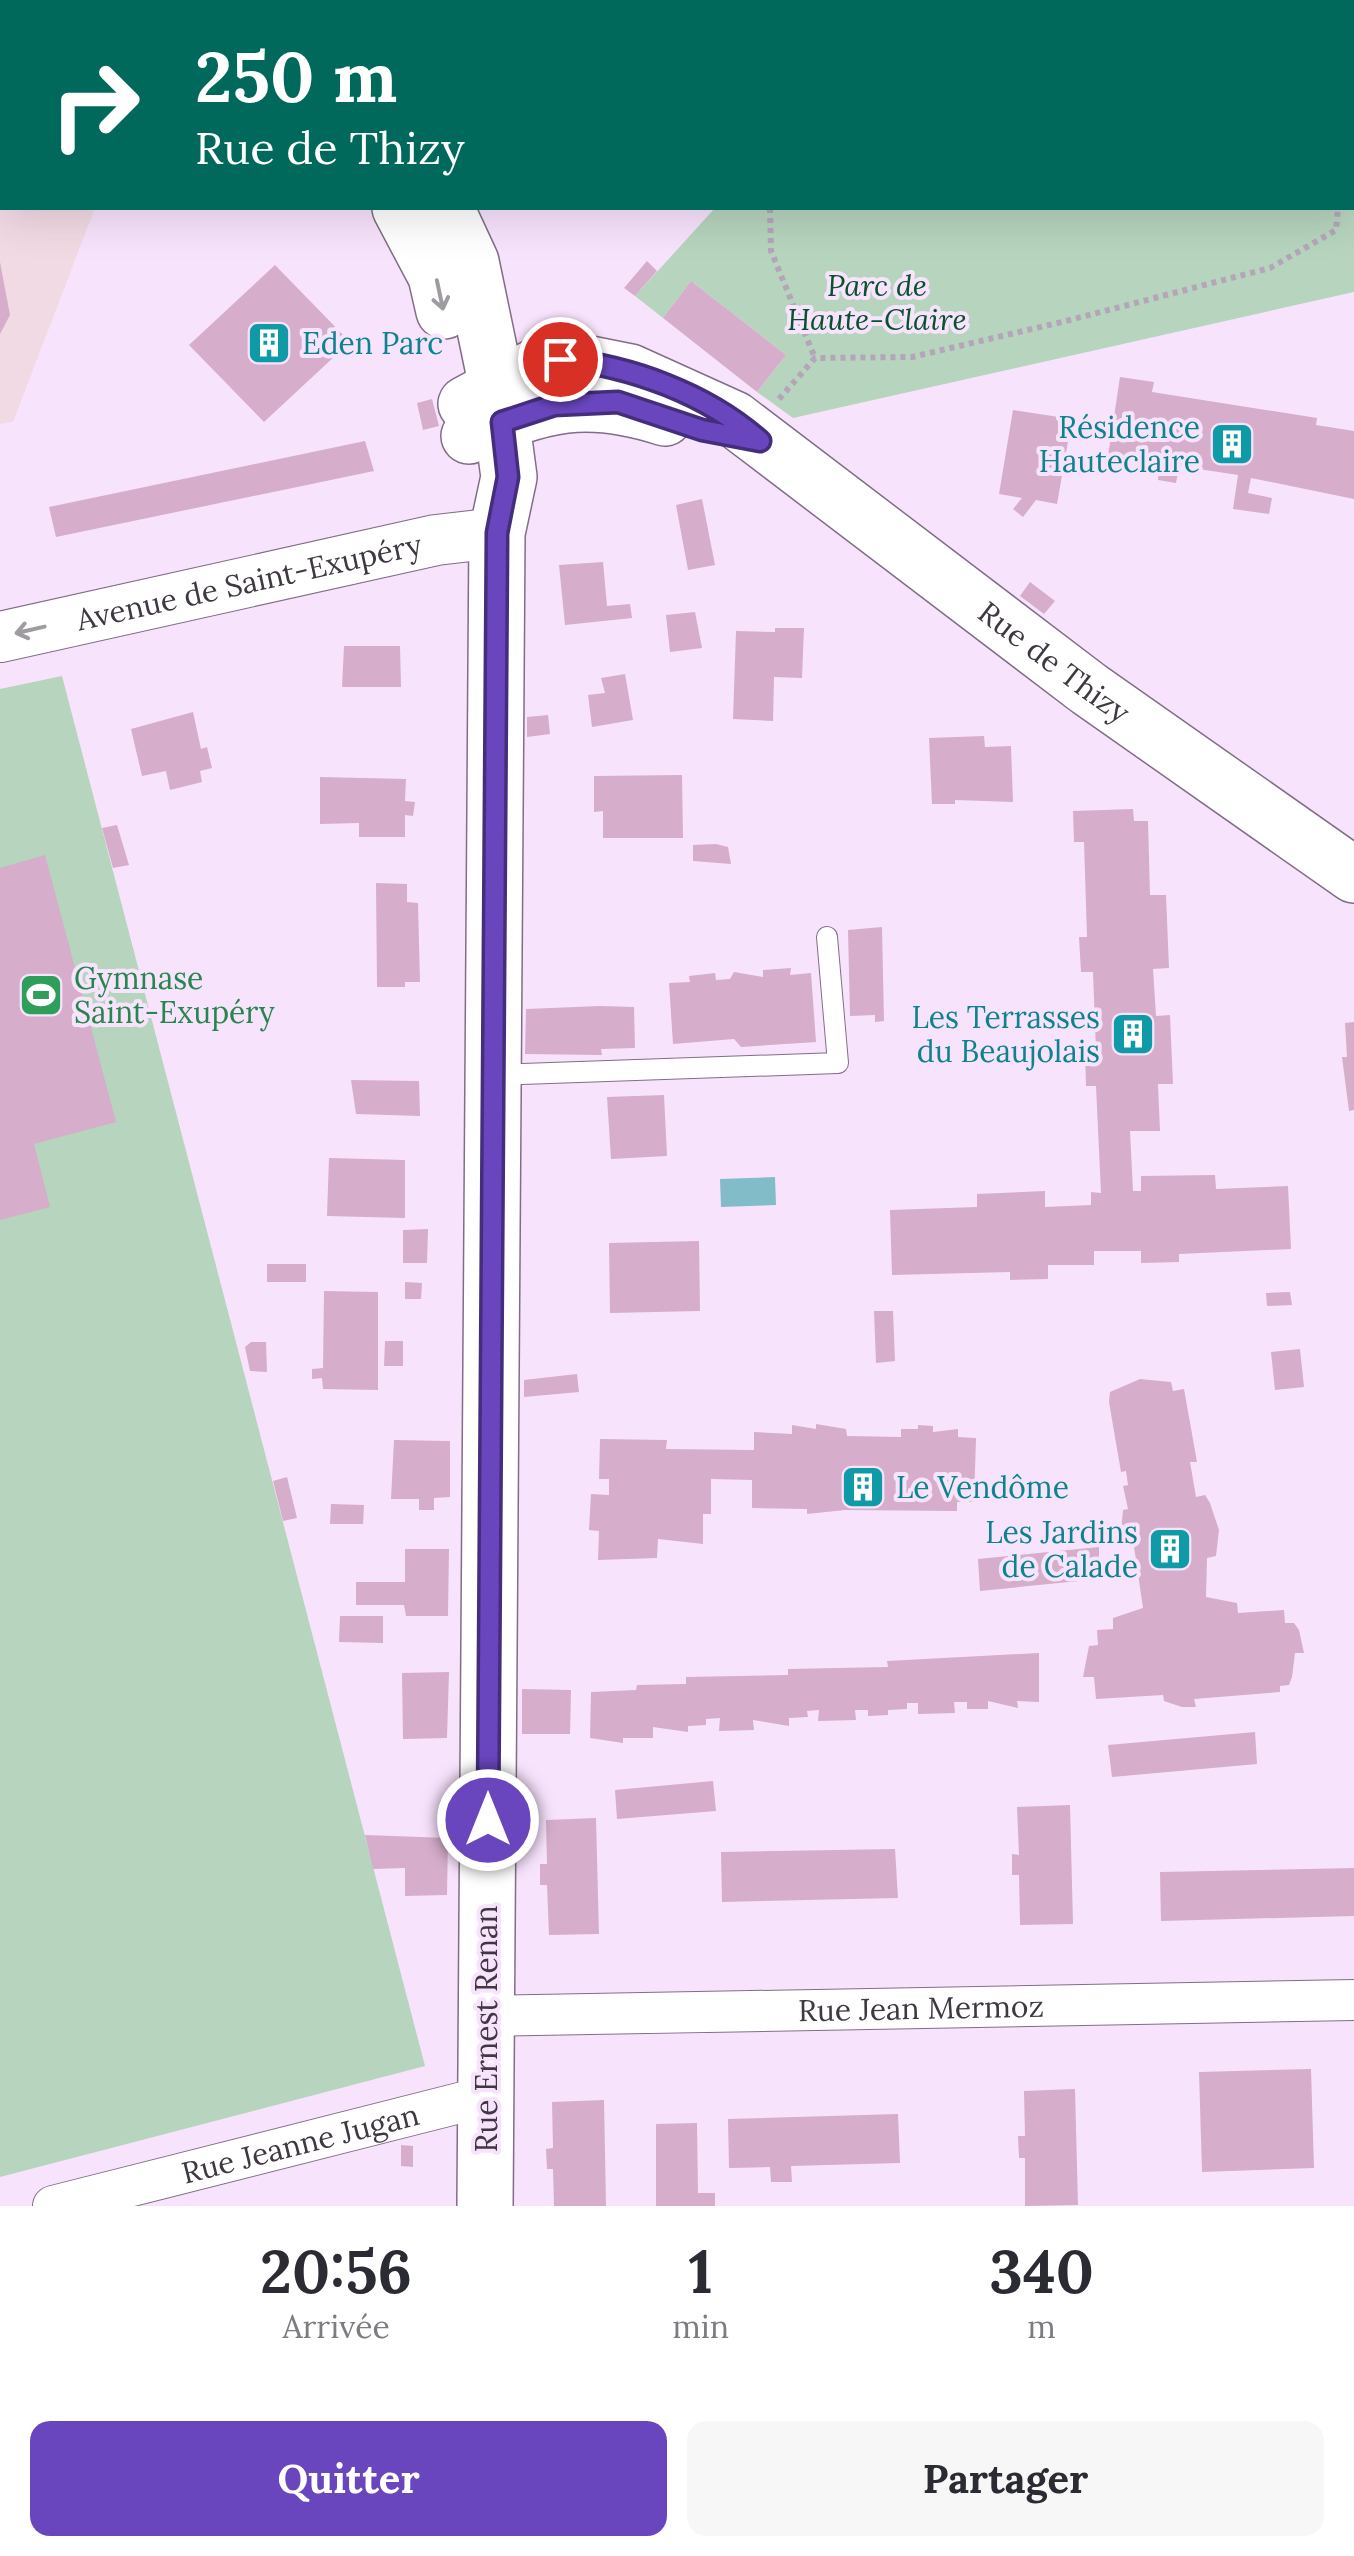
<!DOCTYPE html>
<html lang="fr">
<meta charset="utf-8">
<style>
:root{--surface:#fff;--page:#f7f7f7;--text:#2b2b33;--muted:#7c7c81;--accent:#6946be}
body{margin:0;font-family:Lora,serif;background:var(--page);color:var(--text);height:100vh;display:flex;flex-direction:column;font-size:38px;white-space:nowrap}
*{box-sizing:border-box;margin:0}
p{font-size:32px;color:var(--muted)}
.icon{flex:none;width:55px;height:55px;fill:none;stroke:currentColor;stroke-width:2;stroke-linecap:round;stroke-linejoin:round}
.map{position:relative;height:2206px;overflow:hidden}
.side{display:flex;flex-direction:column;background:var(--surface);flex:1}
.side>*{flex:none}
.banner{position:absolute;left:0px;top:0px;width:1355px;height:210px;box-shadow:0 10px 40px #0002;background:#00695c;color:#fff;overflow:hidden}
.pin{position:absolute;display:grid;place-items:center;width:85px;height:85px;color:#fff;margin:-42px;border:5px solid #fff;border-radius:50%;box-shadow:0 2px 10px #0007}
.me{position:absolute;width:110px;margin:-55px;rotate:0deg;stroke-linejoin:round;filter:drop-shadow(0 0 8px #0008)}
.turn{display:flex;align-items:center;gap:35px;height:210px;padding:0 30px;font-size:45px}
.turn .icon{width:130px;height:130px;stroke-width:2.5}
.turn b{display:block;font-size:70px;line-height:85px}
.eta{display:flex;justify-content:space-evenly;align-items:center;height:170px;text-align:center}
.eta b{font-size:60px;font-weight:700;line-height:70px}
.primary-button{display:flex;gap:20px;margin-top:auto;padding:20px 30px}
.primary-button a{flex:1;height:115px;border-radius:20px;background:var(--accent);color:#fff;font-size:40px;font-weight:700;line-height:115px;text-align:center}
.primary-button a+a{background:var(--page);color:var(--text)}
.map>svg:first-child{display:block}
.commercial{fill:#f2dae5}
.green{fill:#b6d4be}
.water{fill:#82bcc9}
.building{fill:#d6adca}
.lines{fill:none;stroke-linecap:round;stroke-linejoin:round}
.service-casing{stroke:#816e86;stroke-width:22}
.minor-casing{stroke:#816e86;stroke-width:42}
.tertiary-casing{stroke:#816e86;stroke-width:52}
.secondary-casing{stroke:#816e86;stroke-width:58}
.path{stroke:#b5a5b9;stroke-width:6;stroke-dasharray:5 5;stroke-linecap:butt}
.service{stroke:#fff;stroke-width:20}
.minor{stroke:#fff;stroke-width:40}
.tertiary{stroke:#fff;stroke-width:50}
.secondary{stroke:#fff;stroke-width:55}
.oneway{stroke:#9f9ba0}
.route-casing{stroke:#442e7c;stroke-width:25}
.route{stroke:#6946be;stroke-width:18}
.labels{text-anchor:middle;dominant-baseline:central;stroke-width:8;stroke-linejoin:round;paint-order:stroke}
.park-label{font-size:30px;font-style:italic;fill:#08512b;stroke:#f8e3fd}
.culture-label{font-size:30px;fill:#0d838f;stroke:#f8e3fd;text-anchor:end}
.street-label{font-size:30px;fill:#3f3741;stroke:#f8e3fd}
.leisure-label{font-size:30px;fill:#27864d;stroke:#f8e3fd;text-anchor:start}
</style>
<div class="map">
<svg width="1354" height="2206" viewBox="0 0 1354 2206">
<rect width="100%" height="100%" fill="#f8e3fd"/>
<!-- commercial -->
<path class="commercial" d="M0,0L142,2H2V208H95L13,422L0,424Z"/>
<!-- green -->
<g class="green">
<path d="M599,0H1354V292L793,418L757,392L786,355L691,281L663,318L635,296L715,208H1352V2Z"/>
<path d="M62,676L425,2066L0,2177V689Z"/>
</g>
<!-- water -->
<path class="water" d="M775,1177L776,1205L721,1207L720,1179Z"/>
<!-- building -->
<g class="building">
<path d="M647,261L657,271L635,296L624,288Z"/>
<path d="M0,262L10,315L0,334Z"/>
<path d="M275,265L350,342L264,422L189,345Z"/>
<path d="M691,281L786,355L757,392L663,318Z"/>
<path d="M1120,377L1154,382L1152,392L1317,418L1316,425L1354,431V499L1251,478L1248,493L1272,498L1269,514L1233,509L1238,475L1179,466L1176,483L1158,480L1160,460L1108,456Z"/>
<path d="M432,399L439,426L423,430L417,403Z"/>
<path d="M1013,410L1072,419L1057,504L1036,500L1023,517L1013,509L1022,498L999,494Z"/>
<path d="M365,441L374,471L56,537L49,507Z"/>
<path d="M702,499L715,565L688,570L676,505Z"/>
<path d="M603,562L607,606L630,604L632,618L565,625L559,565Z"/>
<path d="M1030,582L1055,601L1044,614L1020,596Z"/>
<path d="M695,612L702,648L670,652L666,615Z"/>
<path d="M775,628H804L802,678L774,677L773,721L733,719L736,631L775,632Z"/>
<path d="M344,646H400L401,687H342Z"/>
<path d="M625,674L633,720L592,727L588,695L605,693L601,678Z"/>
<path d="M193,712L201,749L207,747L212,768L200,771L202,782L170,790L166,771L142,776L131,729Z"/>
<path d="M548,715L550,734L527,737V717Z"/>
<path d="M984,736L985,747L1011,746L1013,802L955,800V804H932L929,738Z"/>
<path d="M682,775L683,838H603V811L594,812V776Z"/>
<path d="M320,777L406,779L405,801L415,802L413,816L405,815V837H359V823L320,824Z"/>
<path d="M1133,809L1134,821H1148L1150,895H1166L1169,968L1153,969L1156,1016L1170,1015L1173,1084H1158L1160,1131H1130L1133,1191H1141V1176L1215,1175L1216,1189L1288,1186L1291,1249L1179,1254V1262L1141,1263V1251H1094V1265H1048V1279L1010,1280V1272L892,1275L890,1210L977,1207V1194L1045,1191V1207L1091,1205V1192L1101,1193L1096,1086H1086L1085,1051H1096L1093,972H1081L1079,937H1087L1084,842H1074L1073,811Z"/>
<path d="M117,825L129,865L113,868L102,828Z"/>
<path d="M716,844L728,847L731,864L693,861V845Z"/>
<path d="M45,855L116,1122L34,1144L50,1207L0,1220V868Z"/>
<path d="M376,883L407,884V902L418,903L420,982H405V987H377Z"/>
<path d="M882,927L884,1021L875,1022V1015L850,1016L848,930Z"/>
<path d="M791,968L790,975L811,973L816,1042L741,1047L734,1039L673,1044L669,983L690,982L689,976L715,973L716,980L730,979L734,972L763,977V970Z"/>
<path d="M600,1006L634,1007L635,1048L601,1049L602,1055L525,1054L526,1009Z"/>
<path d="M1354,1022V1110L1349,1111L1342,1057H1347L1345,1023Z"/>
<path d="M351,1080L419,1081L420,1116L356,1114Z"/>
<path d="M664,1095L667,1156L611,1159L607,1097Z"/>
<path d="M329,1158L405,1160V1218L327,1216Z"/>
<path d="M428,1229L427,1263H403V1230Z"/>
<path d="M699,1241L700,1311L610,1313L609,1243Z"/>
<rect x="267" y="1264" width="39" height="18"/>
<path d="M405,1282L422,1283L421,1299H405Z"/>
<path d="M324,1291L378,1292V1390L323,1389L322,1378L312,1379V1369L323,1368Z"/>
<path d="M1290,1292L1292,1305L1267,1306L1266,1293Z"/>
<path d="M874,1311H893L895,1361L876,1363Z"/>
<path d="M385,1341H403V1366H384Z"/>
<path d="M251,1342H266L267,1372L250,1371L245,1347Z"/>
<path d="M1300,1349L1304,1387L1275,1390L1271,1352Z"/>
<path d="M577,1374L579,1392L524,1397V1380Z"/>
<path d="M1140,1379L1171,1382L1173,1391L1184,1389L1197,1462H1190L1196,1497L1205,1495L1210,1503L1219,1530L1216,1556L1207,1558L1206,1597L1237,1603L1238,1613L1284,1610L1285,1623H1294L1299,1630L1304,1653H1295L1292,1677L1289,1685L1280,1686V1692L1194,1699L1196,1707H1182L1164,1701L1163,1695L1096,1699L1094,1677H1083L1089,1646L1098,1645L1097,1630L1113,1629V1618L1143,1608L1133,1540L1120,1542L1123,1510L1128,1509L1123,1486L1128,1485L1126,1471L1121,1472L1109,1402L1110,1392Z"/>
<path d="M816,1424L846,1429L847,1436L901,1437V1429H918V1425L933,1426V1432L958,1429V1437L976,1438L974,1502H957V1511L845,1510L807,1514V1509L752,1508V1480L711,1479V1514H703V1544L658,1539L657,1558L598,1560L599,1531L589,1530L591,1494L609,1495V1479H599L600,1439L667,1440L666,1449L754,1450V1432L792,1434V1425L816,1429Z"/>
<path d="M394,1440L450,1441V1497L434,1498V1510H419V1499H391Z"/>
<path d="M287,1477L297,1518L283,1521L273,1481Z"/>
<path d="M331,1504L364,1505L363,1524H330Z"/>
<path d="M1099,1547V1579L980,1591L978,1559Z"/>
<path d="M405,1549H449L448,1616H406L404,1605H356V1582H405Z"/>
<path d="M340,1616H383V1643L339,1642Z"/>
<path d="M1039,1653V1702L1017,1701L1018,1708L988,1701V1709H967V1702H954L955,1713L918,1714V1703H907V1709L888,1710V1715L868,1716V1710H855L856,1720L818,1721L819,1710L807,1711L808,1717L789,1718V1726L753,1720L754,1730L719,1731L720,1718L706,1719V1725L688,1726V1732L653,1727V1738H623V1743L590,1738L591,1692L636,1690L637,1685L686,1684V1677L788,1675V1669L888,1667L887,1661Z"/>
<path d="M449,1672L447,1738L403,1739L402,1673Z"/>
<path d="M522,1689L571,1690L570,1734H522Z"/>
<path d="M1255,1732L1257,1764L1112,1777L1108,1745Z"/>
<path d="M713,1781L716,1811L617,1819L615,1790Z"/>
<path d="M1070,1805L1073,1924L1020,1925L1019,1875H1012V1854L1019,1855L1017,1807Z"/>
<path d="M596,1818L599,1934L549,1935L547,1885H540V1864H547L546,1820Z"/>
<path d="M365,1835L448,1838L447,1895L405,1896V1868L373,1869Z"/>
<path d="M895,1849L898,1898L722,1902L721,1852Z"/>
<path d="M1354,1868V1916L1161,1921L1160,1872Z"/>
<path d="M1311,2069L1314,2168L1202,2172L1199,2072Z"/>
<path d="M1075,2089L1078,2205L1025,2206V2158H1019L1018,2136H1025L1024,2091Z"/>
<path d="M604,2100L606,2206H554L553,2169H547L546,2149L553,2148L552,2102Z"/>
<path d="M898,2114L900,2163L791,2166L792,2182H771L770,2167L729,2168L728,2119Z"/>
<path d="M697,2123L698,2193H715V2206H656V2124Z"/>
<path d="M401,2145L413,2146V2167L401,2166Z"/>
</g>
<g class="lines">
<!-- service casing -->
<g class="service-casing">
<path id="service" d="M496,1075L838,1063L827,937"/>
</g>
<!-- minor casing -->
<g class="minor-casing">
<g id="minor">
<path id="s1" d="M486,2016L1354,2000"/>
<path id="s2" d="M53,2206L487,2096"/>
</g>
</g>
<!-- tertiary casing -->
<g class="tertiary-casing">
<g id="tertiary">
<path d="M573,2L574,0"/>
<path id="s3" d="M0,637L436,540L497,533"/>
</g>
</g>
<!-- secondary casing -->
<g class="secondary-casing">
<g id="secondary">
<path d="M204,0L208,2"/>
<path d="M400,208L436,276L444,311"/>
<path d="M446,208L471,262L497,387L509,477L497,533L485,2206"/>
<path id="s4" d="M466,404L546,361H575L630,372L734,419L1089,689L1354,875"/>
<path d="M469,436C544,404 585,392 665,418"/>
</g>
</g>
<!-- path -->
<g class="path">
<path d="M1296,0L1297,2"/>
<path d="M658,2V0"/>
<path d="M922,2L924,0"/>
<path d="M770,208L771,251L815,358"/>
<path d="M779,399L815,358L912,357L1062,322L1270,268L1336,230L1338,208"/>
</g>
<!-- service -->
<use href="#service" class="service"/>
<!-- minor -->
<use href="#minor" class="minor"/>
<!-- tertiary -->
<use href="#tertiary" class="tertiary"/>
<!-- secondary -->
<use href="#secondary" class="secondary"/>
</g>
<!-- one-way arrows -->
<defs><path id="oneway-shaft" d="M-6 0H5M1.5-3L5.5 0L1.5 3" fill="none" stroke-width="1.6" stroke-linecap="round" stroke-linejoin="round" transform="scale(2.5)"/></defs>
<g class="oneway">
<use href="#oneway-shaft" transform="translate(440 295) rotate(78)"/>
<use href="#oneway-shaft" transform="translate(30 630) rotate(167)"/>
</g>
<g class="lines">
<!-- route casing -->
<g class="route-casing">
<path id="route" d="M488,1820L497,533L508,477L502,422L554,405L618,402L702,430L760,441C707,394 631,366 560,359"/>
</g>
<!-- route -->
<use href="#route" class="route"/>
</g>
<!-- icons -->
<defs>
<g id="building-square" transform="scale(2.25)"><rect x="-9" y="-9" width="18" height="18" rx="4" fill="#0f9aa8" stroke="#f8e3fd"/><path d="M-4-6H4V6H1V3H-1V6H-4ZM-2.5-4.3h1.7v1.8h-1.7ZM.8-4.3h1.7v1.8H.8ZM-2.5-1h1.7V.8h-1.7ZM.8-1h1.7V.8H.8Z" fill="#fff"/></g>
<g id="stadium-square" transform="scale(2.25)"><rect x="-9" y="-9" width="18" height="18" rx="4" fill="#2e9e5b" stroke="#f8e3fd"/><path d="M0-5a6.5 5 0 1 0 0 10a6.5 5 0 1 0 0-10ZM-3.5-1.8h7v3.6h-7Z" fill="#fff"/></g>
</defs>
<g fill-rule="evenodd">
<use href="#building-square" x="269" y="343"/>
<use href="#building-square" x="1232" y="444"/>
<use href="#stadium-square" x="41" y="995"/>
<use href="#building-square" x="1133" y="1034"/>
<use href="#building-square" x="863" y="1487"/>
<use href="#building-square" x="1170" y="1549"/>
</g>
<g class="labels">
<!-- park labels -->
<g class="park-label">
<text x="877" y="285">Parc de<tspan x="877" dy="34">Haute-Claire</tspan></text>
</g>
<!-- culture labels -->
<g class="culture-label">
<text x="302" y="343" text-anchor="start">Eden Parc</text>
<text x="1200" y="427">Résidence<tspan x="1200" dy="34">Hauteclaire</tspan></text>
<text x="1100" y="1017">Les Terrasses<tspan x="1100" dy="34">du Beaujolais</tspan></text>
<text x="896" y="1487" text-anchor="start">Le Vendôme</text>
<text x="1138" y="1532">Les Jardins<tspan x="1138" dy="34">de Calade</tspan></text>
</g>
<!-- street labels -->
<g class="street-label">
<text stroke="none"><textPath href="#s3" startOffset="255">Avenue de Saint-Exupéry</textPath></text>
<text stroke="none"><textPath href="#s4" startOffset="692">Rue de Thizy</textPath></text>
<text stroke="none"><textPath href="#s1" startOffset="435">Rue Jean Mermoz</textPath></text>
<text transform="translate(486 2029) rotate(-90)">Rue Ernest Renan</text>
<text stroke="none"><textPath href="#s2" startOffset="255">Rue Jeanne Jugan</textPath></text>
</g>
<!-- leisure labels -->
<g class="leisure-label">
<text x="74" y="978">Gymnase<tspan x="74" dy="34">Saint-Exupéry</tspan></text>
</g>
</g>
</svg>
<div class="pin" style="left:560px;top:359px;background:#d93025"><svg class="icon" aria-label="arrive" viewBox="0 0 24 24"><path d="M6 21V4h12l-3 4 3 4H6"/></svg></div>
<svg class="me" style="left:488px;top:1820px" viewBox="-20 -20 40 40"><circle r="17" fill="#6946be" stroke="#fff" stroke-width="3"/><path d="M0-11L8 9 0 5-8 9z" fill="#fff"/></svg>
<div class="banner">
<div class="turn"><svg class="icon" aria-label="right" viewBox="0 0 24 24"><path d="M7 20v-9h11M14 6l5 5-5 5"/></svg><div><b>250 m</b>Rue de Thizy</div></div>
</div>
</div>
<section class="side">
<div class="eta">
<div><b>20:56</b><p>Arrivée</p></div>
<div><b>1</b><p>min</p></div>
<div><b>340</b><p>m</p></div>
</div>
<div class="primary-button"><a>Quitter</a><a>Partager</a></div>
</section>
